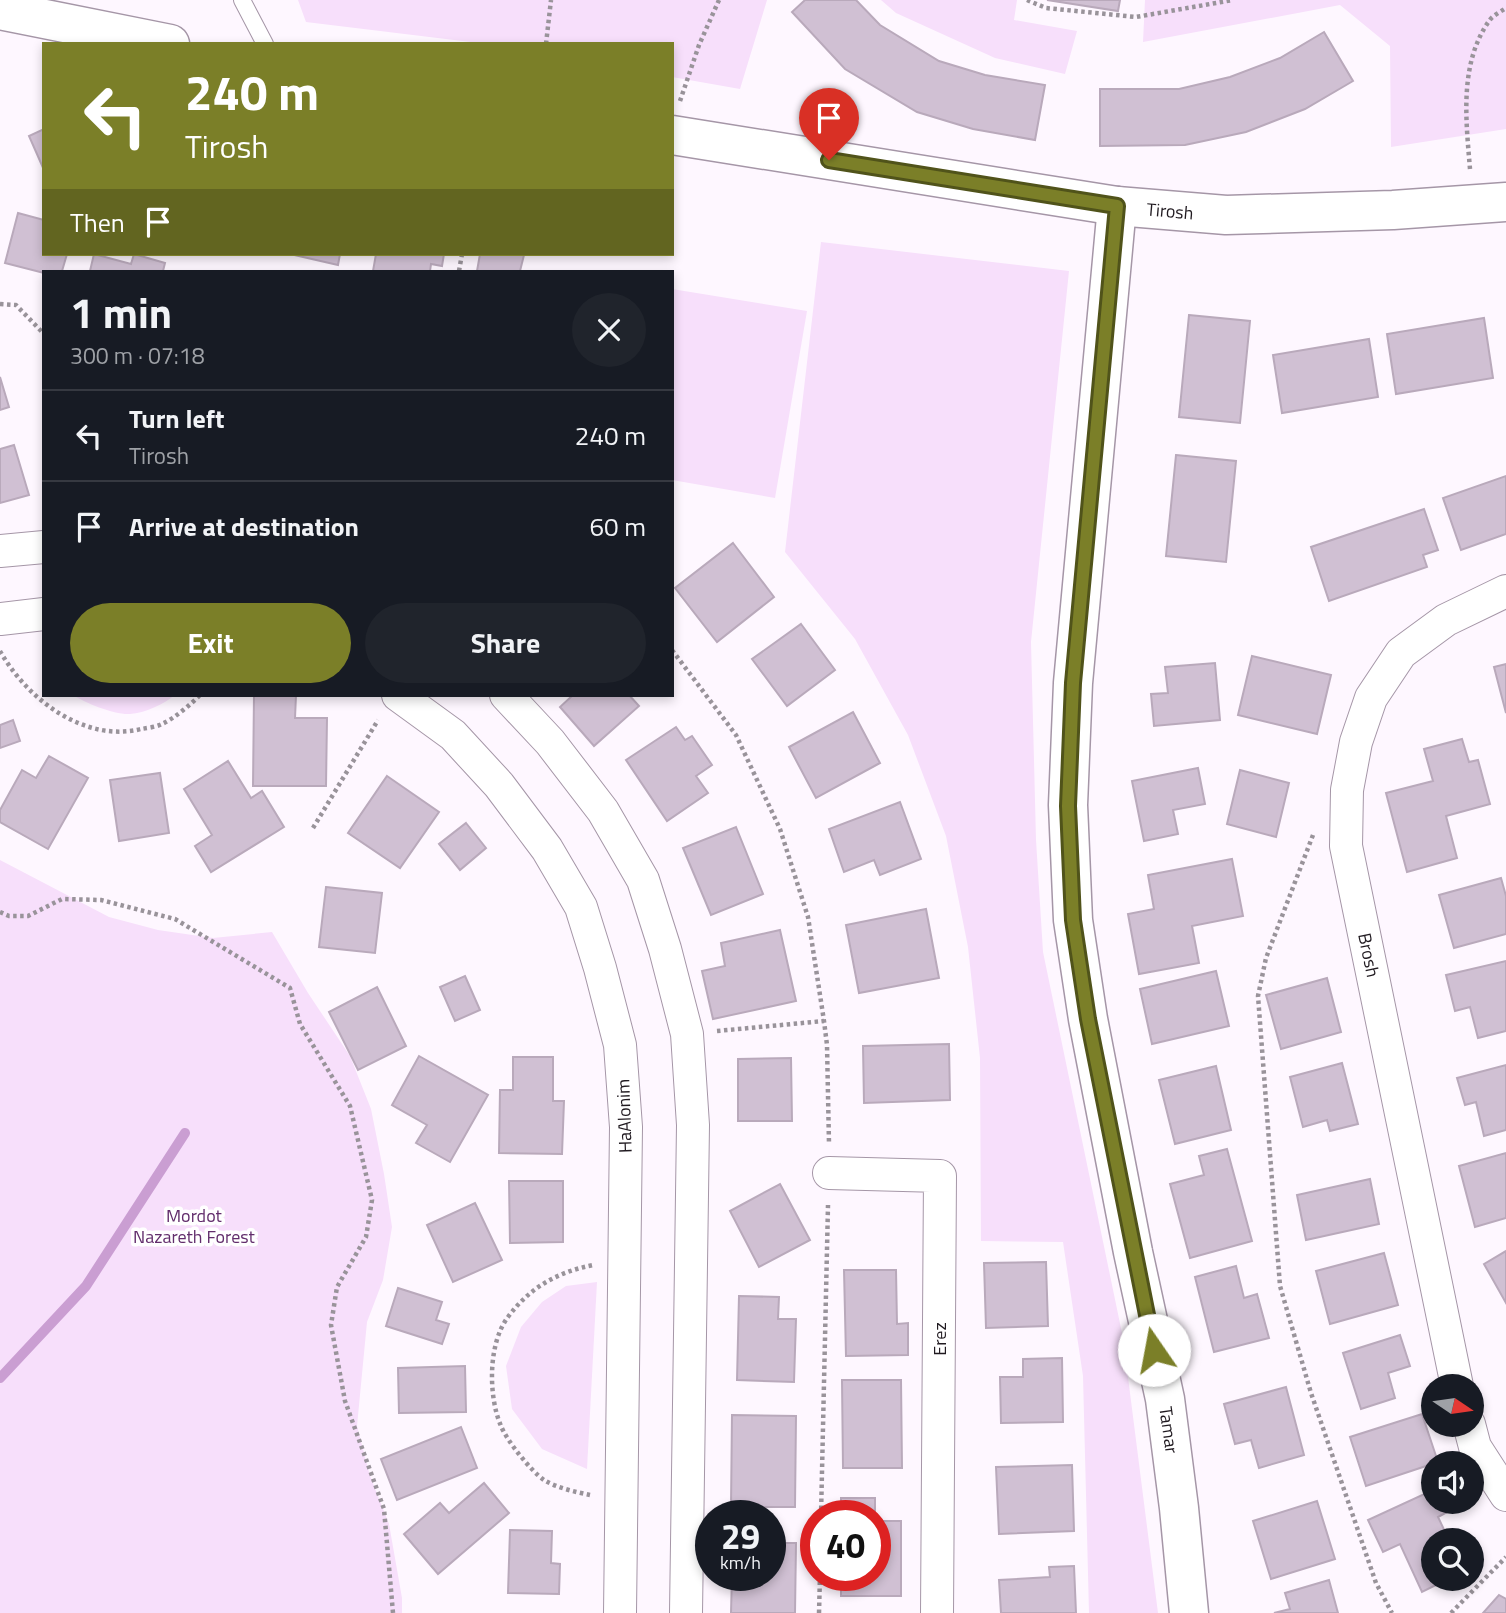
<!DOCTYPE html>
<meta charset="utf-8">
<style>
:root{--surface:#171b24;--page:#20242c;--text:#f1f3f6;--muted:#9ea1a6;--line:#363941;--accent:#7b7f28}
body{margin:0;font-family:"Titillium Web",sans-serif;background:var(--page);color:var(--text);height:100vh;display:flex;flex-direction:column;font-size:26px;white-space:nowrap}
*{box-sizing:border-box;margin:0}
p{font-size:23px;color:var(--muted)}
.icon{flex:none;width:38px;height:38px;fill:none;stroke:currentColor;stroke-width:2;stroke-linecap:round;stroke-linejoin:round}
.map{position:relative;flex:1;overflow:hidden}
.sheet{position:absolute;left:42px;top:270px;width:632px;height:427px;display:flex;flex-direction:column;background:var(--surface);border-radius:0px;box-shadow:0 4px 10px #0003}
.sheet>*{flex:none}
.hud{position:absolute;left:42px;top:42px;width:632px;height:214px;border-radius:0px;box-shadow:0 4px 10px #0003;background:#7b7f28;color:#fff;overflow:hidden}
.needle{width:46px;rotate:103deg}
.fabs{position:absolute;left:1421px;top:1374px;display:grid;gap:14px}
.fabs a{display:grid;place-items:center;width:63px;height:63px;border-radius:50%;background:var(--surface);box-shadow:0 4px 10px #0003;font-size:35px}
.speed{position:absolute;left:695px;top:1500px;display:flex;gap:14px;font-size:35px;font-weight:700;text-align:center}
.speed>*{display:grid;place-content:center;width:91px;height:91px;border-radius:50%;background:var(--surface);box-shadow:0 4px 10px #0003;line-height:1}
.speed small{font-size:18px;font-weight:400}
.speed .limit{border:10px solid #d22;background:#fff;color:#111}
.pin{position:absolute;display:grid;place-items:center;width:60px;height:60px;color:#fff;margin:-72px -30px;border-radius:50% 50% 50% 0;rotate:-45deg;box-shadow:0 0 7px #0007}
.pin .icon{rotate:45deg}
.me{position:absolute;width:77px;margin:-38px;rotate:348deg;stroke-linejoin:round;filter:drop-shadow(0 0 5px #0008)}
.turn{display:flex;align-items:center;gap:24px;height:147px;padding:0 28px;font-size:32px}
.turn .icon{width:91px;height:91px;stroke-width:2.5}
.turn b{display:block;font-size:49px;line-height:60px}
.then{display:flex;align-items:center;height:66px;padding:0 28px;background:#0003;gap:14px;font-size:26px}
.round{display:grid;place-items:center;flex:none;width:74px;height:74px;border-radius:37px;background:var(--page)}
.headline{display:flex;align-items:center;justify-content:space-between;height:119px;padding:0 28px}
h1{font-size:42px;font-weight:700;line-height:52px}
.button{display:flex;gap:14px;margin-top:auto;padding:14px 28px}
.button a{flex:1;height:80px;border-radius:42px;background:var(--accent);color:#fff;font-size:28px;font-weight:700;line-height:80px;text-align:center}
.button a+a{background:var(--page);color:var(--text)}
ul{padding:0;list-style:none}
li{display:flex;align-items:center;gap:21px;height:91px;padding:0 28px;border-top:2px solid var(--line)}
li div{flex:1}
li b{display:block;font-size:26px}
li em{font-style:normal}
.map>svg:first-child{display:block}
.green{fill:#f7dffb}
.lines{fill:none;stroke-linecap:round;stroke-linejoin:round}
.stream{stroke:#ca9ed2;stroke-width:10}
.building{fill:#d0c0d3;stroke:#b9a9bb;stroke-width:2}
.lane-casing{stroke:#a596a7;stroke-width:18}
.street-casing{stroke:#a596a7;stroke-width:34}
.secondary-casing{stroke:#a596a7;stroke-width:41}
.path{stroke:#99939a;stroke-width:4.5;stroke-dasharray:3.5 3.5;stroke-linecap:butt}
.lane{stroke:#fff;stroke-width:16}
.street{stroke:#fff;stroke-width:32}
.secondary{stroke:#fff;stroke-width:38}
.route-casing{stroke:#50531a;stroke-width:18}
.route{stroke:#7b7f28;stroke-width:12}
.labels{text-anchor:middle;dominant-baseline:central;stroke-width:7;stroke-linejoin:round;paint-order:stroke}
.street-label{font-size:18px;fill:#201a20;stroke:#fff}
.park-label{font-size:18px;fill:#622d6c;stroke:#fff}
</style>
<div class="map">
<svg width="1506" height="1613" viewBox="0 0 1506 1613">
<rect width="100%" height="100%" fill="#fef7ff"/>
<!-- green -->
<g class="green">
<path d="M298,0H767L740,89L672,77V44H487L306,22Z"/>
<path d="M881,0H1017L1014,20L1077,31L1065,74L995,58L896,13Z"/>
<path d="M1145,0H1506V129L1391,147L1390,46L1340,5L1143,42Z"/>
<path d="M821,242L1069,271L1031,642L1036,840L1043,952L1123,1338L1158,1613H1089L1083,1376L1063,1242L981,1241L980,1058L968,947L946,836L908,735L855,639L785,552Z"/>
<path d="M672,289L807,311L775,498L672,480Z"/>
<path d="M73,695H72H175C164,704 145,713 130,714C115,715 85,703 73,695Z"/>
<path d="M0,860L109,917L158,930L213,938L272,932L308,993L350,1056L371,1109L384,1174L392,1227L383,1280L367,1322L357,1426L370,1476L389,1524L402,1598V1613H0Z"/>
<path d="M597,1282L587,1469L542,1449L512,1409L506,1366L521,1327L542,1302L566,1286Z"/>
</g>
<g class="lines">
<!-- stream -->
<path class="stream" d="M0,1378L86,1286L185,1133"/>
</g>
<!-- building -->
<g class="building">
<path d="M805,0H856L880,25L939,61L985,75L1045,85L1035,140L973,129L917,112L845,69L792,12Z"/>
<path d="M1047,0H1120L1118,11Z"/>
<path d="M1324,32L1353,81L1305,109L1246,132L1185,145L1100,146V89H1179L1230,77L1280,58Z"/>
<path d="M44,129V170L29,136Z"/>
<path d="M18,213L44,220V254H67L62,271L44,273L5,263Z"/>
<path d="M94,254L131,264L134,254L165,263L163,271H90Z"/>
<path d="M290,254H340L338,265Z"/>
<path d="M376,254H444L442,266L431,264L430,271H373Z"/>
<path d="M480,254L524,255L520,271H477Z"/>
<path d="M1189,315L1250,321L1240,423L1179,417Z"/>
<path d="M1484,318L1493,378L1396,394L1387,334Z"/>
<path d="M1369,339L1378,397L1282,413L1273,355Z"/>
<path d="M0,377L9,407L0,410Z"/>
<path d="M14,445L29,495L0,503V449Z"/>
<path d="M1176,455L1236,461L1226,562L1166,556Z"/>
<path d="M1506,476V534L1461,550L1443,498Z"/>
<path d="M1424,509L1438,550L1423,555L1427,567L1329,601L1311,547Z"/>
<path d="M733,543L774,597L717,642L675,588Z"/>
<path d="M801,624L835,670L787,706L752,659Z"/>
<path d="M1252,656L1331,675L1317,734L1238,715Z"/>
<path d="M1215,663L1220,720L1154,726L1151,694L1168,693L1165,667Z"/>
<path d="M1506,664V713L1494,667Z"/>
<path d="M254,695H296L295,718H327L326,786H253Z"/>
<path d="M573,695H629L639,706L594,746L560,707Z"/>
<path d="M853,712L880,763L816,798L789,747Z"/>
<path d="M13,720L20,741L0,748V725Z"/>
<path d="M676,727L685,740L692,736L712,765L696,776L708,793L667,821L626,760Z"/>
<path d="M1462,739L1469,762L1478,760L1490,804L1446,816L1457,858L1407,872L1386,793L1433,781L1424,749Z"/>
<path d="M49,756L88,778L48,849L0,822V810L22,770L36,778Z"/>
<path d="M228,761L251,798L262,791L284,827L211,872L195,846L212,835L184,789Z"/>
<path d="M1198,768L1205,804L1173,810L1178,834L1144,841L1132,781Z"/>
<path d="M1240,770L1289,783L1276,837L1227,824Z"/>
<path d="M160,773L169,833L119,841L110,780Z"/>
<path d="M387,776L439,812L400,868L348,833Z"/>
<path d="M900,802L921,859L880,875L874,860L844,872L829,829Z"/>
<path d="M466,823L486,848L460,870L439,844Z"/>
<path d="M736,827L763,894L711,915L683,848Z"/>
<path d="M1232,859L1243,916L1192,926L1199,963L1139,974L1128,914L1154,909L1148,875Z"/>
<path d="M1501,878L1506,896V934L1454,948L1439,895Z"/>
<path d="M326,887L382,893L375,953L319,947Z"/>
<path d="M926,909L939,978L859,993L846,925Z"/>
<path d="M780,930L796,1001L713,1019L702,971L725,966L721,943Z"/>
<path d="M1506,961V1031L1478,1038L1470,1007L1455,1011L1446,975Z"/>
<path d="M1216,971L1229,1026L1152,1044L1140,989Z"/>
<path d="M465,976L480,1010L455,1021L440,987Z"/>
<path d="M1327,978L1341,1032L1281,1049L1266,995Z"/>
<path d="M377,987L406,1046L358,1070L329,1012Z"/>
<path d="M949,1044L950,1100L864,1103L863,1046Z"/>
<path d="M419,1056L488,1095L450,1162L416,1143L427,1125L392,1105Z"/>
<path d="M513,1057H553V1101H564L562,1154L499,1153L500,1090H513Z"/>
<path d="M791,1058L792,1121H738V1059Z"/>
<path d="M1342,1063L1358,1124L1330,1131L1327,1120L1303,1127L1290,1077Z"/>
<path d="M1506,1065V1130L1484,1136L1476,1102L1465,1105L1457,1078Z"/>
<path d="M1216,1066L1231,1130L1175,1144L1159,1080Z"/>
<path d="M1227,1149L1252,1241L1190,1258L1170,1184L1204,1175L1199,1156Z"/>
<path d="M1506,1153V1218L1475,1227L1459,1166Z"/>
<path d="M1370,1179L1379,1224L1306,1240L1297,1195Z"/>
<path d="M509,1181H563V1242L510,1243Z"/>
<path d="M780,1184L810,1240L759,1267L730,1211Z"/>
<path d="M475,1203L502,1260L453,1282L427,1225Z"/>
<path d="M1506,1251V1303L1484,1264Z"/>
<path d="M1384,1253L1398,1305L1330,1324L1316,1271Z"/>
<path d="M1046,1262L1048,1326L986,1328L984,1263Z"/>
<path d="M1236,1266L1244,1298L1257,1294L1269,1338L1214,1352L1195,1277Z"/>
<path d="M844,1270H896L897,1324L908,1323V1355L846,1356Z"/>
<path d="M398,1288L442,1302L436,1320L449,1324L442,1344L386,1326Z"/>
<path d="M739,1296L779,1297L778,1319H796L794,1382L737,1380Z"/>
<path d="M1400,1335L1410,1366L1388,1373L1395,1398L1361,1409L1343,1353Z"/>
<path d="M1062,1358L1063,1422L1001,1423L1000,1377H1023V1359Z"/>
<path d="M465,1366L466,1412L399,1413L398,1368Z"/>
<path d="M842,1380H901L902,1468H843Z"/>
<path d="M1286,1387L1304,1455L1259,1468L1251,1440L1235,1444L1224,1404Z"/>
<path d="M1422,1414L1438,1462L1366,1486L1350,1437Z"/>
<path d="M732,1415L796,1416L795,1507H731Z"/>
<path d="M461,1427L477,1468L397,1500L381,1459Z"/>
<path d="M1072,1465L1074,1531L999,1534L996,1467Z"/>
<path d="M484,1483L509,1513L438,1574L404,1534L440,1503L449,1513Z"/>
<path d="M1433,1490V1502H1445L1449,1511L1438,1517L1449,1540H1433V1578H1450L1422,1592L1400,1544L1383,1552L1368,1520Z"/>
<path d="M841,1498H875V1521H901V1596H841V1575H875V1516H841Z"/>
<path d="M1317,1501L1335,1559L1271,1579L1253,1521Z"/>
<path d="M510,1530L552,1531L551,1563L560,1564L559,1594L508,1593Z"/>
<path d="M770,1543H796L795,1613H731L732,1575H770Z"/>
<path d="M1074,1566L1076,1613H1001L999,1580L1050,1577L1049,1567Z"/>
<path d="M1329,1580L1338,1613H1274L1290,1609L1285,1593Z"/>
<path d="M1499,1595L1506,1599V1613H1483Z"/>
</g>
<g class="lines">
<!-- lane casing -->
<g class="lane-casing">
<path id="lane" d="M242,0L265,44"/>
</g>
<!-- street casing -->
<g class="street-casing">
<g id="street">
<path d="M0,551L44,547"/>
<path d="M0,619L44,614"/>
<path d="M398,695L453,735L499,785L547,849L581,907L600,968L620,1045L626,1127L620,1613"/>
<path d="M506,695L550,742L603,811L643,880L665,949L687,1034L693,1125L686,1613"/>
<path d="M829,1173L940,1176L937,1613"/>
<path d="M1457,1386L1346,846L1347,790L1356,742L1371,698L1401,653L1446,620L1506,591"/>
<path d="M1469,1424L1475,1447L1506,1495"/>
</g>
</g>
<!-- secondary casing -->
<g class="secondary-casing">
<g id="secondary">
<path d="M0,10L170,44"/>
<path d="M672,135L1117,206L1226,215L1393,210L1506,202"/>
<path d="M1117,206L1073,683L1068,805L1073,920L1088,1019L1133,1252L1165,1399L1179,1508L1189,1613"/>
</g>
</g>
<!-- path -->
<g class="path">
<path d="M1027,0L1046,8L1136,17L1233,0"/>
<path d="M546,44L551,0"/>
<path d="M680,101L699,45L719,0"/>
<path d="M1470,169C1466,120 1459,64 1489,21C1492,16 1500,12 1506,8"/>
<path d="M459,271L462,254"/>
<path d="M0,304L16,305L44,334"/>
<path d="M672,650L736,735L780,829L808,917L824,1021L827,1045L829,1144"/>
<path d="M0,651C27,699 84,743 141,729C147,728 156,727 162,724C175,718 190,705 200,695"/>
<path d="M313,828L378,720"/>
<path d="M1313,835L1266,958L1258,996L1280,1286L1311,1393L1376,1583L1392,1613"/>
<path d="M0,912L9,916H28L62,899L101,900L175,919L290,988L300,1024L350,1106L372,1200L366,1237L337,1287L331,1325L345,1401L384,1509L393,1613"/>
<path d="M717,1031L824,1021"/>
<path d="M590,1495C576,1492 557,1488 544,1480C531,1471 507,1441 501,1426C488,1396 488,1343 508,1317C530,1287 558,1272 593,1265"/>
<path d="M821,1516L828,1205"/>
<path d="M819,1613L820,1575"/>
<path d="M1451,1613L1506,1557"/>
</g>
<!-- lane -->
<use href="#lane" class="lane"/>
<!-- street -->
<use href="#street" class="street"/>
<!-- secondary -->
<use href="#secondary" class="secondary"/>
</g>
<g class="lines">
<!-- route casing -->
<g class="route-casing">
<path id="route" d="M829,160L1117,206L1073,683L1068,806L1073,920L1088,1019L1154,1350"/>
</g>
<!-- route -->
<use href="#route" class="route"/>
</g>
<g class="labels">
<!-- street labels -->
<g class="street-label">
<text transform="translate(1170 211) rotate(5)">Tirosh</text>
<text transform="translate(1369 955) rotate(78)">Brosh</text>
<text transform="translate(624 1116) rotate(-92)">HaAlonim</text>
<text transform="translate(939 1339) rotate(-90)">Erez</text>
<text transform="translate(1169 1430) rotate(82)">Tamar</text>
</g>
<!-- park labels -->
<g class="park-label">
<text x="194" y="1215">Mordot<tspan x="194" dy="21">Nazareth Forest</tspan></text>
</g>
</g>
</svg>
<div class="fabs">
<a><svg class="needle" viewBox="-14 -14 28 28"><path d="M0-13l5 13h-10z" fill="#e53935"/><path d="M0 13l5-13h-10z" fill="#9ea1a6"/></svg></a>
<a><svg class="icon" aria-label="sound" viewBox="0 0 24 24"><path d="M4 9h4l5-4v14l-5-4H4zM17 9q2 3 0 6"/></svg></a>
<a><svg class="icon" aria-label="search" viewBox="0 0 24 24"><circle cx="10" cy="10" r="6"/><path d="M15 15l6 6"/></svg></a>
</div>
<div class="speed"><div>29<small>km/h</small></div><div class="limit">40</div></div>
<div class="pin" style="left:829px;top:160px;background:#d93025"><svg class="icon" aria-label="arrive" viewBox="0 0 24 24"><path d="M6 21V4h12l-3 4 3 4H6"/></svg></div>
<svg class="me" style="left:1154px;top:1350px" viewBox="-20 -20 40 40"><circle r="19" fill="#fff"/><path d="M0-13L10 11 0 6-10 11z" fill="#7b7f28"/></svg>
<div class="hud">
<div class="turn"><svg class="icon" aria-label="left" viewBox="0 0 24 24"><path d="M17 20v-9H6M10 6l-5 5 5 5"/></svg><div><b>240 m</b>Tirosh</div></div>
<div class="then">Then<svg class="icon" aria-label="arrive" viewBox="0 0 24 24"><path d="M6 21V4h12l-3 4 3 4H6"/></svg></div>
</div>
<section class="sheet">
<div class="headline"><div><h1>1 min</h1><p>300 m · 07:18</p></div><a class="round"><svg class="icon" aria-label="close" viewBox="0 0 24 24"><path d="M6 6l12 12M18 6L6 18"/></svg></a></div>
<ul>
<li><svg class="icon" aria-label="left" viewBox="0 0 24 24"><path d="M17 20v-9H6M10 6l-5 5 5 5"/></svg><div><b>Turn left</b><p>Tirosh</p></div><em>240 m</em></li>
<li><svg class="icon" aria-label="arrive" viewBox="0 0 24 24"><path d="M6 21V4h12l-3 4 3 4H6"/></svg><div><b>Arrive at destination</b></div><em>60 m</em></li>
</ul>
<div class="button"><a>Exit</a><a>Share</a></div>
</section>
</div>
